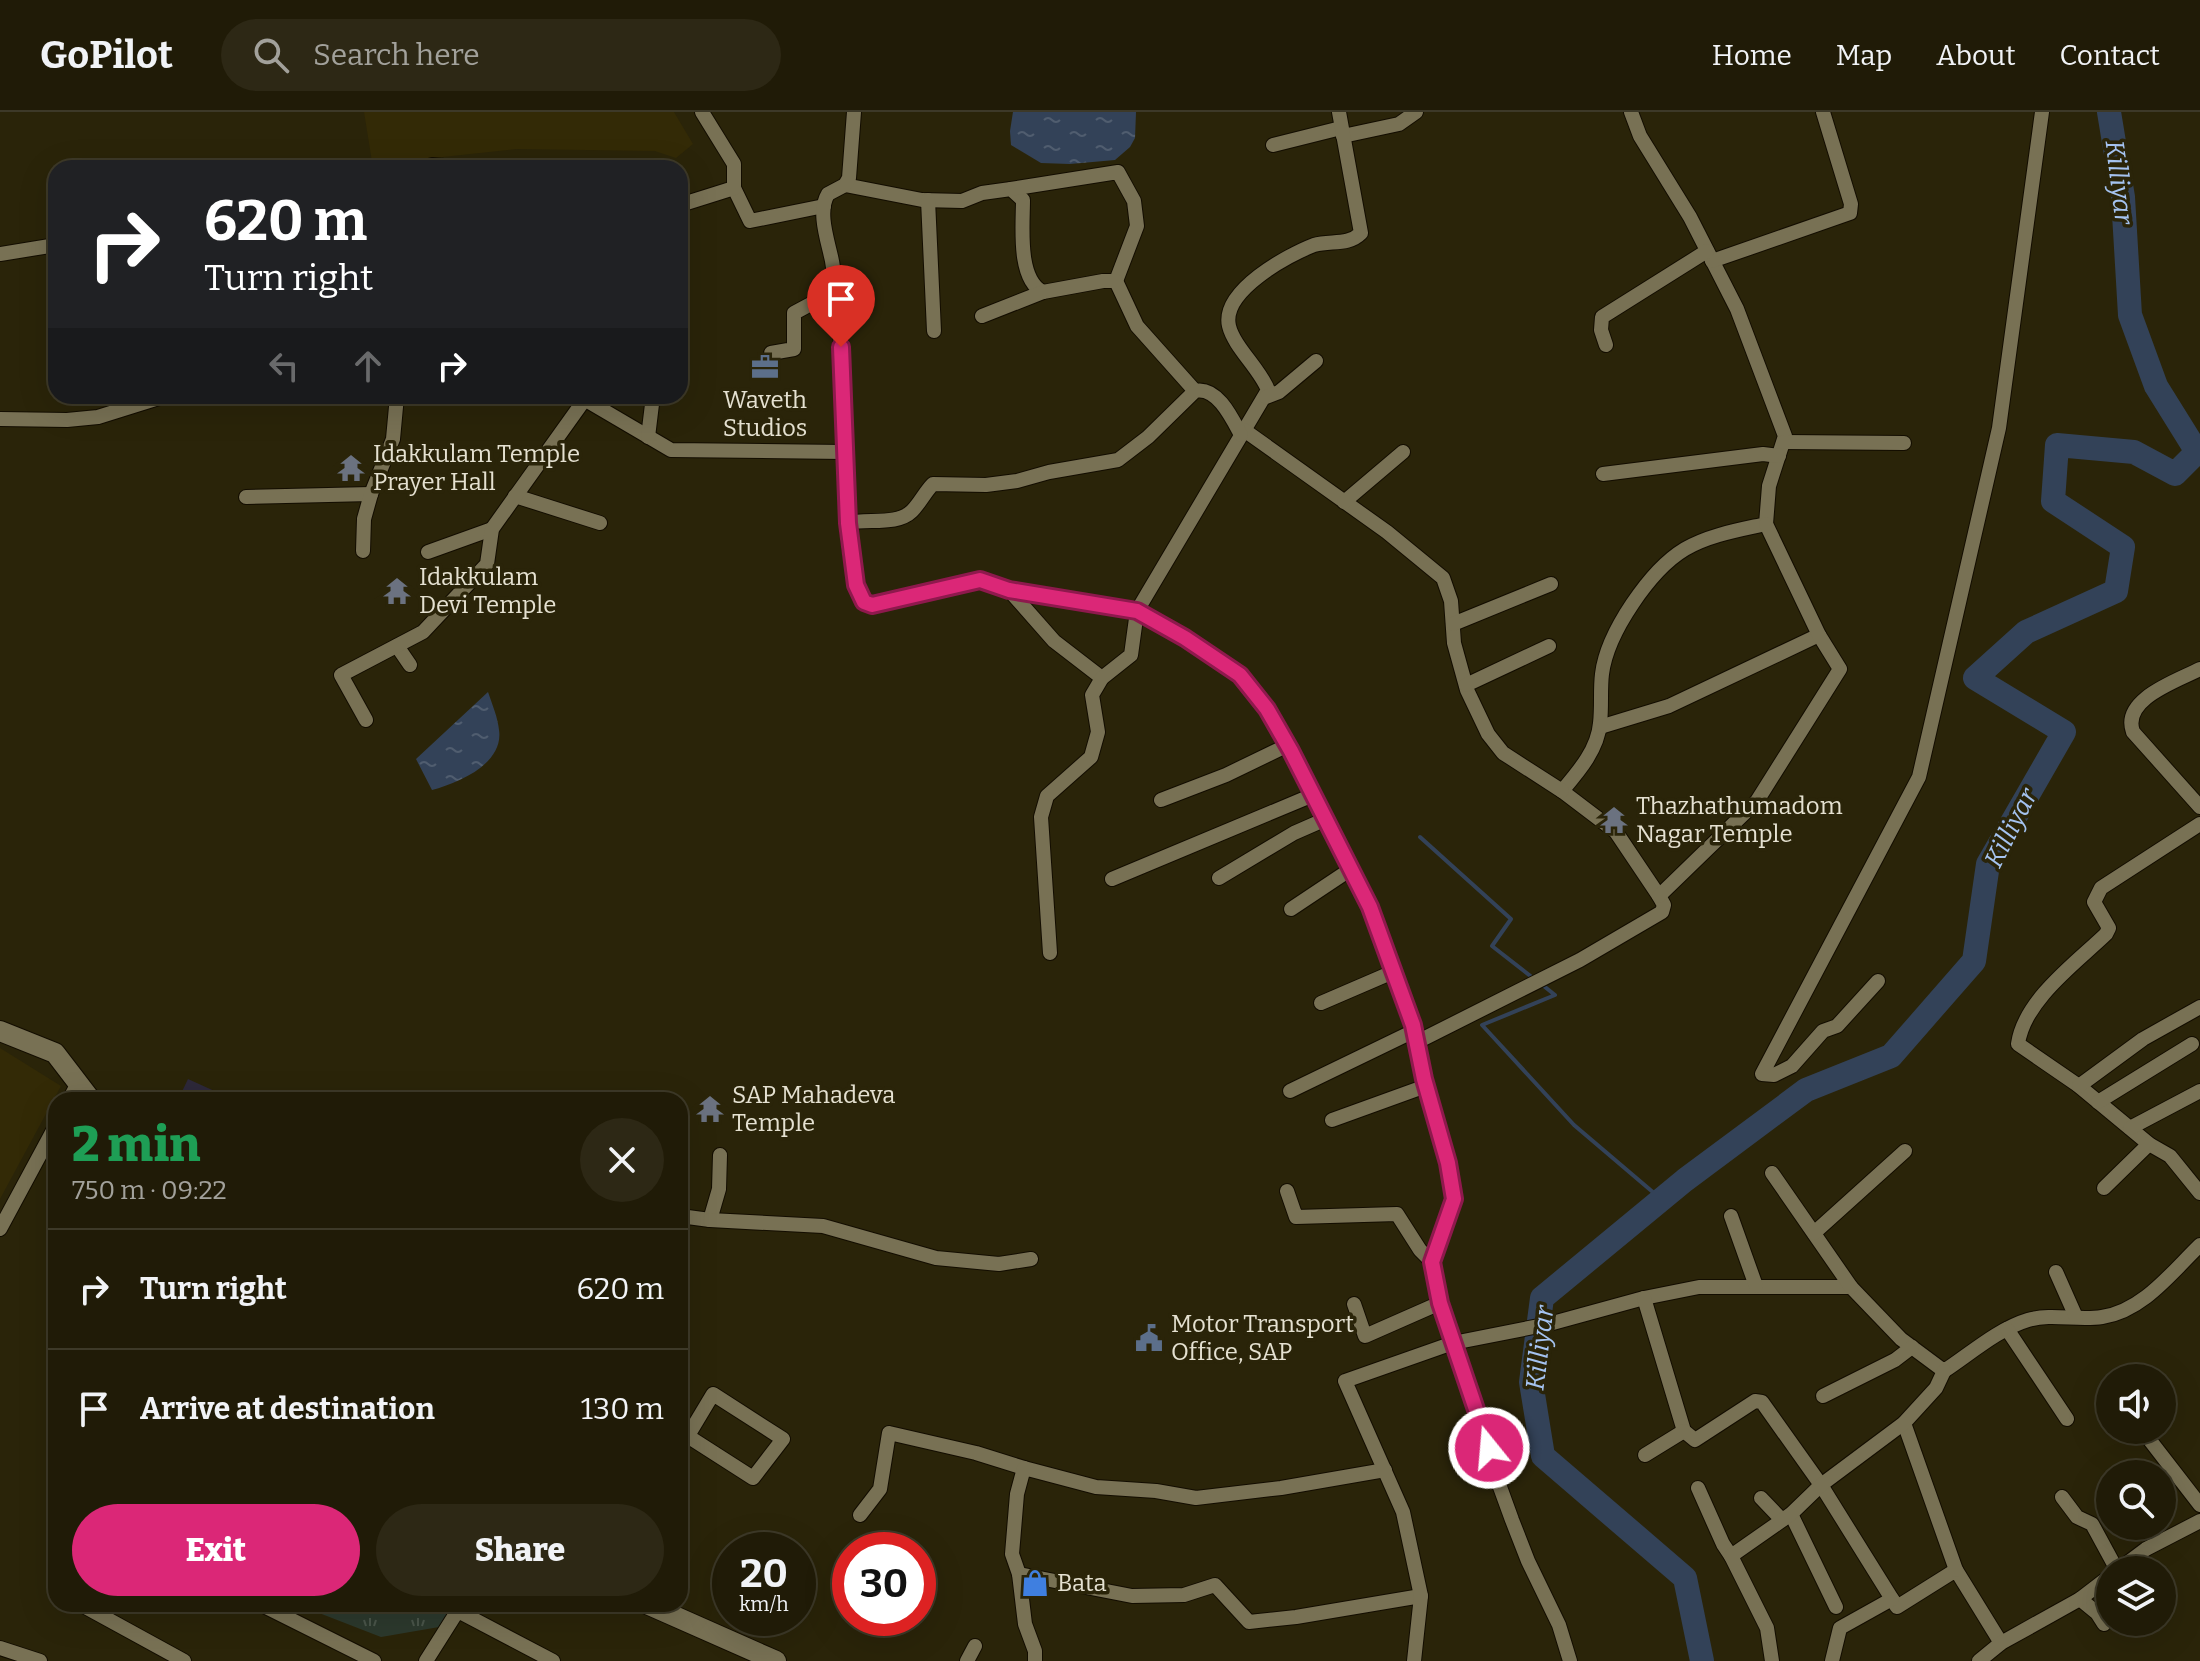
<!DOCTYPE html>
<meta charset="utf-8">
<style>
:root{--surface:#201b07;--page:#2d2815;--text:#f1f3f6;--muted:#a2a19b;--line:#3d3928;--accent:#db2777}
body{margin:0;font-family:Bitter,serif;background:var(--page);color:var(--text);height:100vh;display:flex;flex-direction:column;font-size:30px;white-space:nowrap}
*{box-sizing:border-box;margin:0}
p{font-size:26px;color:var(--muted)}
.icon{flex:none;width:44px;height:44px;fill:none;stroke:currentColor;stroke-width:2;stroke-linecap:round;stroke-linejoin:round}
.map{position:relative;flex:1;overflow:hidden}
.drawer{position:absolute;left:48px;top:980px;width:640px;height:520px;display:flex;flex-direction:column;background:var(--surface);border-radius:24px;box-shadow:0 8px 32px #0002,0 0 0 2px var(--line)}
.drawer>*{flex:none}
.guide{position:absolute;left:48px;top:48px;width:640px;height:244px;border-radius:24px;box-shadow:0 8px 32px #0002,0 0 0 2px var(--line);background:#202124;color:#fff;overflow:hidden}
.buttons{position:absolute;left:2096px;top:1252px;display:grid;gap:16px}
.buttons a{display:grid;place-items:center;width:80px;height:80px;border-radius:50%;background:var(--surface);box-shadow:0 8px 32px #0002,0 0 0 2px var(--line);font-size:40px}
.speed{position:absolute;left:712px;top:1420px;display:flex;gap:16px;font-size:40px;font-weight:700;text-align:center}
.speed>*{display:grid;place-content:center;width:104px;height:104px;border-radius:50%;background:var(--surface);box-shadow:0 8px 32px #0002,0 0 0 2px var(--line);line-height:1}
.speed small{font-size:20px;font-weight:400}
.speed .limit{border:12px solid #d22;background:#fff;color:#111}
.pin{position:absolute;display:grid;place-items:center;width:68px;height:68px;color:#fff;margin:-82px -34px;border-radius:50% 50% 50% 0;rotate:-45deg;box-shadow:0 0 8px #0007}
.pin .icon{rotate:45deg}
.me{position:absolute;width:88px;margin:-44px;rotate:343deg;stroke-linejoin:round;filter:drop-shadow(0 0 6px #0008)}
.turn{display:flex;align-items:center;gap:28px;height:168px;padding:0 24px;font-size:36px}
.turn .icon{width:104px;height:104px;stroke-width:2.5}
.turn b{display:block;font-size:56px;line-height:68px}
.lanes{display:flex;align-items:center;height:76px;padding:0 24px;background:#0003;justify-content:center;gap:40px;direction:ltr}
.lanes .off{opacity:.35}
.round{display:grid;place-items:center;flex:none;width:84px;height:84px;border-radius:42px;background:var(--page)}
.head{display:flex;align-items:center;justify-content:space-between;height:136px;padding:0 24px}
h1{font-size:48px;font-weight:800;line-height:60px;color:#1e9e55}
.primary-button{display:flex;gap:16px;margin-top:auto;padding:16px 24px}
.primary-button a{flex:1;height:92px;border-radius:48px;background:var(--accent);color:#fff;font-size:32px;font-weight:800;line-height:92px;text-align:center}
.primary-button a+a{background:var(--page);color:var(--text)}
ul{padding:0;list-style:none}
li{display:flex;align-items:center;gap:24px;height:120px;padding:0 24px;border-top:2px solid var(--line)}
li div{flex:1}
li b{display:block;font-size:30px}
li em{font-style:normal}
header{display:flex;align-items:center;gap:48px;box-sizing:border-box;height:112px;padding:0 40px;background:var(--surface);border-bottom:2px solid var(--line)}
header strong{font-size:38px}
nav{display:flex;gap:44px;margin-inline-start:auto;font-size:28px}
.search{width:560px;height:72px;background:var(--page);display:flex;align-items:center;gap:20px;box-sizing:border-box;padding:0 28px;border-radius:44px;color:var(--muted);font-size:30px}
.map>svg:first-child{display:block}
.built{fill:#332a06}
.medical{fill:#2d2839}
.grass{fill:url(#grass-tufts)}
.water{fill:url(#water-ripples)}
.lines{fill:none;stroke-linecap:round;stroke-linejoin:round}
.stream{stroke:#334258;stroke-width:4}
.river{stroke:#334258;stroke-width:24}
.street-casing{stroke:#130d00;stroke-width:16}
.secondary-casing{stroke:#130d00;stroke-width:22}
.street{stroke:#787154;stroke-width:14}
.secondary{stroke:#787154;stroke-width:20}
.route-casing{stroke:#8e194d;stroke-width:20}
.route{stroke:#db2777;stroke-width:14}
.labels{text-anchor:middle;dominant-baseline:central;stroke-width:7;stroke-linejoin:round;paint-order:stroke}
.poi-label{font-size:24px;fill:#e5e1d1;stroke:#2a2409;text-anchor:start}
.water-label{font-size:26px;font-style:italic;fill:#a5c3f0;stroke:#2a2409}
</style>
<header>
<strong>GoPilot</strong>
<div class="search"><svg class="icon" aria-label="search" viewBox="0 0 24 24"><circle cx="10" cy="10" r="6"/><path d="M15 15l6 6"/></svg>Search here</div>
<nav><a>Home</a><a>Map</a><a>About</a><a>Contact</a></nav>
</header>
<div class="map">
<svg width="2200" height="1549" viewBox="0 0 2200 1549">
<defs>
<pattern id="grass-tufts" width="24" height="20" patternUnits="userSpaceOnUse" patternTransform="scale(2)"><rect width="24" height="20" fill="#2c392d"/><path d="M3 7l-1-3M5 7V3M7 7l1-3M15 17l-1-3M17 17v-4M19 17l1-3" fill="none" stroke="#4a554a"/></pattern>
<pattern id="water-ripples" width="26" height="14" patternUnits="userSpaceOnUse" patternTransform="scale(2)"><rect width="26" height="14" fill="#334258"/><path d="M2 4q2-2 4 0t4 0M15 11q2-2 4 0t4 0" fill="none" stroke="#505d6f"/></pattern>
</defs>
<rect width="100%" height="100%" fill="#2a2409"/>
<!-- built -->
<g class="built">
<path d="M364,0H674L693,32L676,46L655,39L516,37L443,45L402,56H373Z"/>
<path d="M0,936L61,974L0,1087Z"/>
</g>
<!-- medical -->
<path class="medical" d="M188,967L232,987V988H178Z"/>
<!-- grass -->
<path class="grass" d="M296,1492H459L439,1515L381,1525Z"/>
<!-- water -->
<g class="water">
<path d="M1013,0H1136L1135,26L1130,35L1115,48L1070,52L1041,51L1011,33L1010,19Z"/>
<path d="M488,580C492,592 498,606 499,618C504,652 458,671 432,678L416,647Z"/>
</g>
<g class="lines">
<!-- stream -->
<g class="stream">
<path d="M1420,725L1511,807L1492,834L1533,866"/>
<path d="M1540,871L1555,883L1482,913L1574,1013L1661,1087"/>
</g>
<!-- river -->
<path class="river" d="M1702,1549L1685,1466L1543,1344L1531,1270L1542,1186L1685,1068L1806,978L1891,944L1974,849L1988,752L2064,620L1975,566L2026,520L2116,479L2123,435L2053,389L2057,333L2134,340L2175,362L2197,340L2156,274L2130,203L2123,85L2109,0"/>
<!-- street casing -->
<g class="street-casing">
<g id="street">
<path d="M1631,0L1640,24L1690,105L1737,197L1785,324L1769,374L1766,412C1739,418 1709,423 1685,437C1650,458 1607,521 1602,562C1600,578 1602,595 1600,611C1598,637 1579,659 1562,679L1616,720L1659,784L1664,793L1662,800L1580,848L1417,930L1424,967L1448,1051L1454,1087L1432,1150L1440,1191L1453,1231L1549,1212L1644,1186L1699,1175H1851L1901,1227L1944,1259C1970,1242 1998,1217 2028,1208C2052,1201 2078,1209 2102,1205C2143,1199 2172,1160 2200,1133"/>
<path d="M1343,24L1399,12L1416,0"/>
<path d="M1273,33L1341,16"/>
<path d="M423,56L432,53L469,56"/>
<path d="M562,56H577"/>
<path d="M845,73L922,88L962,89L982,81L1011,77L1023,88C1023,113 1017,167 1043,180"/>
<path d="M734,76L750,109L824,94"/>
<path d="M1011,77L1118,60L1134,89L1137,114L1116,169"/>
<path d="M928,88L934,219"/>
<path d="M680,93L734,76V52L702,0"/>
<path d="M0,142L56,133"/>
<path d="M1712,149L1850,101L1851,92L1823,0"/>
<path d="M982,204L1043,180L1103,169H1116L1137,214L1195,279"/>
<path d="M1606,233L1601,218L1602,205L1707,139"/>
<path d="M771,241L794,237V201L837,178"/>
<path d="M579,284L671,338L844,340C846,386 844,448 864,490L872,493L980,468L1009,478L1137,499L1268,278C1260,257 1234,235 1229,214C1221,179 1288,143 1314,133C1331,128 1348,134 1361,121L1339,0"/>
<path d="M1266,285L1279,280L1316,249"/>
<path d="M0,307L67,308L98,305L165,284"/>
<path d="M1244,318L1387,420L1443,466L1451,489L1454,531L1467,578L1488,622L1503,641L1562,679"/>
<path d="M648,325L653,284"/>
<path d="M1784,330L1904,331"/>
<path d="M844,340C842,276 843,212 832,149C828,129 817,100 828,82L845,73L849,66L854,0"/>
<path d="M1603,362L1763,342L1779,344"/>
<path d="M515,384L600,411"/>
<path d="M246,385L371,382"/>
<path d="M1344,390L1403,340"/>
<path d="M848,411C867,406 897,414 912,399C920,391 925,380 933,372L986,373L1017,369L1049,360L1118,348L1148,325L1195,279C1217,274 1232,306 1241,323"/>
<path d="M363,439L364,407L371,382L393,327L397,284"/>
<path d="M428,440L492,417"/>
<path d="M1009,478L1054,529L1102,566"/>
<path d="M1453,512L1551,472"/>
<path d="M397,534L410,553"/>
<path d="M2200,557C2177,569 2121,587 2133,620L2200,695"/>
<path d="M1466,573L1549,534"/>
<path d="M366,608L341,563L423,520L487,452L492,417L585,287"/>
<path d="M1600,615L1669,594L1819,523"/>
<path d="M1161,688L1226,663L1288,633"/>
<path d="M2200,712L2101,776L2094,790L2109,816L2106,822C2077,850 2024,888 2018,932L2079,974L2149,1032L2170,1044L2200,1081"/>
<path d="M1219,766L1294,721L1326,707"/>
<path d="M1112,767L1313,683"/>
<path d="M1659,784L1757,689L1840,557L1819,523L1766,412"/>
<path d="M1291,797L1351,757"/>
<path d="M1050,841L1041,705L1047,684L1091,645L1098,620L1092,583L1102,566L1131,543L1137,499L1185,526L1240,563L1267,597L1291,639L1370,795L1417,930"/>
<path d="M1878,869L1837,914L1823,919L1792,954L1774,963L1762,962L1919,665L1999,316L2042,0"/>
<path d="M1321,891L1393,860"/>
<path d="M2079,974L2143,927L2200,895"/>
<path d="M1290,979L1414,919"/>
<path d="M69,988L78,971"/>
<path d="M2098,990L2192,932"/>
<path d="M1332,1008L1426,974"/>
<path d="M2130,1016L2200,979"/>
<path d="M1772,1061L1851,1175"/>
<path d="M2104,1076L2149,1032"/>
<path d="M1287,1079L1296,1105L1397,1102L1420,1138L1432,1150"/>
<path d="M680,1104L710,1108L719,1077L720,1043"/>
<path d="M1731,1104L1756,1174"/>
<path d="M710,1108L823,1114L936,1146L999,1152L1031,1147"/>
<path d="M0,1117L56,1013"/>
<path d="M1814,1121L1905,1039"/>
<path d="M2056,1160L2076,1205"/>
<path d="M1644,1186L1684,1319L1695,1328L1755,1289L1762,1290L1821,1373L1897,1495L1956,1458L2001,1531"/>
<path d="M1354,1192L1365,1224L1440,1191"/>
<path d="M2007,1217L2067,1307"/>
<path d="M1823,1284L1895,1248L1912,1235"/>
<path d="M1904,1311L1956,1458"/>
<path d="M2142,1318L2200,1393"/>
<path d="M680,1337L713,1282L783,1327L753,1366L689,1325"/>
<path d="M1645,1343L1684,1319"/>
<path d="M1698,1376L1723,1432L1731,1444"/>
<path d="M2062,1385L2077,1405L2092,1412L2117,1458"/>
<path d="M1761,1386L1782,1408"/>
<path d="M1791,1402L1836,1495"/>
<path d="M860,1403L880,1377L889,1321L976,1341L1024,1356"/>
<path d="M680,1434H681"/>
<path d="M2118,1458L2146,1437L2200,1409"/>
<path d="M1019,1462L1132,1484L1184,1483L1215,1473L1249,1510L1296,1505L1421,1484"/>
<path d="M2080,1487L2097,1501L2104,1512"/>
<path d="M80,1492L184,1549"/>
<path d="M260,1492L374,1549"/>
<path d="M458,1499L553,1549"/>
<path d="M0,1536L40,1549"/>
<path d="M426,1549L462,1492"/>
<path d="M967,1549L975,1534"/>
<path d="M1035,1549V1539L1025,1512L1019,1462L1012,1442L1017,1382L1024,1356L1096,1375L1156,1379L1196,1386L1281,1376L1385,1358"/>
<path d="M1414,1549L1421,1484L1403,1400L1345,1269L1453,1231L1481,1308L1496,1364L1512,1408L1528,1449L1559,1513L1570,1549"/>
<path d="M1772,1549L1767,1516L1731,1444L1791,1402L1821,1373L1904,1311L1936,1276L1944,1259"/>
<path d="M1832,1549L1840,1516L1892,1487"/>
<path d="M1979,1549L2001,1531L2080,1487L2110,1464"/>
</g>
</g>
<!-- secondary casing -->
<g class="secondary-casing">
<g id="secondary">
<path d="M0,919L55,941L91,988"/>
<path d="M647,1492L776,1549"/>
</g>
</g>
<!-- street -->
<use href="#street" class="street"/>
<!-- secondary -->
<use href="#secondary" class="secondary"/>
</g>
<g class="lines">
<!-- route casing -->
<g class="route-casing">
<path id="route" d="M841,235L848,411L856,473L864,490L872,493L980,468L1009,478L1137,499L1185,526L1240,563L1267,597L1291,639L1370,795L1413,913L1424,967L1448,1051L1454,1087L1432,1150L1440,1191L1489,1336"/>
</g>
<!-- route -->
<use href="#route" class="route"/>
</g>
<!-- icons -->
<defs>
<g id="office-bare" transform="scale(2.16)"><path d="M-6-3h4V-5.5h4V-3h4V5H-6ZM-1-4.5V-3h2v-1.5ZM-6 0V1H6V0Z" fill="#5c6f8a" stroke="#2a2409" stroke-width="2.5" paint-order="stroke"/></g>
<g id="temple-bare" transform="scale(2.16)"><path d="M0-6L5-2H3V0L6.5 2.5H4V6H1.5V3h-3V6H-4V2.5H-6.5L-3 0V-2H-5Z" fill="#6b7280" stroke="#2a2409" stroke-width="2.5" paint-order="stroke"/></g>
<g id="civic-bare" transform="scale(2.16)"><path d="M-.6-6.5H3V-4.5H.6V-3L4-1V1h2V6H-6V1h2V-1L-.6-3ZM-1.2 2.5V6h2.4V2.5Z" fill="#5c6f8a" stroke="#2a2409" stroke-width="2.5" paint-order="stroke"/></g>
<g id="shop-bare" transform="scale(2.16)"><path d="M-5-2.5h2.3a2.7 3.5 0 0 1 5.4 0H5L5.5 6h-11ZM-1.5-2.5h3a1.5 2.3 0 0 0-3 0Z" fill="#3f7fe0" stroke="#2a2409" stroke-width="2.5" paint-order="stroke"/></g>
</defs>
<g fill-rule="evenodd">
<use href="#office-bare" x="765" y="255"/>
<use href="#temple-bare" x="351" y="356"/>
<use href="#temple-bare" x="397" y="479"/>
<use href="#temple-bare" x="1614" y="708"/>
<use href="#temple-bare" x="710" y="997"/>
<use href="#civic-bare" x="1149" y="1226"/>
<use href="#shop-bare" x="1035" y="1471"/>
</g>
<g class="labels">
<!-- poi labels -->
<g class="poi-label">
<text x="765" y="288" text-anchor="middle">Waveth<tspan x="765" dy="28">Studios</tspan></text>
<text x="373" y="342">Idakkulam Temple<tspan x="373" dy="28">Prayer Hall</tspan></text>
<text x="419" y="465">Idakkulam<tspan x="419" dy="28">Devi Temple</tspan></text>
<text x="1636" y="694">Thazhathumadom<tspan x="1636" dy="28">Nagar Temple</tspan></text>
<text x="732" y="983">SAP Mahadeva<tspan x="732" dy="28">Temple</tspan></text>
<text x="1171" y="1212">Motor Transport<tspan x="1171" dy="28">Office, SAP</tspan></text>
<text x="1057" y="1471">Bata</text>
</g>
<!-- water labels -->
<g class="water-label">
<text transform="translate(2119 70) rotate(83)">Killiyar</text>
<text transform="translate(2011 716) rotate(-63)">Killiyar</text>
<text transform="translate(1540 1236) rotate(-83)">Killiyar</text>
</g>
</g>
</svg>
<div class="buttons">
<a><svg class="icon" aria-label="sound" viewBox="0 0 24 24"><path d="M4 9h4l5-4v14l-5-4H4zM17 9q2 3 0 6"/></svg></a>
<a><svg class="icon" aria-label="search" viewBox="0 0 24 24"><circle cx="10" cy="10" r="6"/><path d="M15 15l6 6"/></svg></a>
<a><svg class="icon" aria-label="layers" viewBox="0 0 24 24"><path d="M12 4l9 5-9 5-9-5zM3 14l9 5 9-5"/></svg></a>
</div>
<div class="speed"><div>20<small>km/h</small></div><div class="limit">30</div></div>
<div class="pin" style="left:841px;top:235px;background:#d93025"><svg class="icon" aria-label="arrive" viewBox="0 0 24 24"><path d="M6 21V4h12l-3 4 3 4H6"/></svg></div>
<svg class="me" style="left:1489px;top:1336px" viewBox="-20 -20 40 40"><circle r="17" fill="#db2777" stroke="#fff" stroke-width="3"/><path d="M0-11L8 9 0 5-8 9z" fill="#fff"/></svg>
<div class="guide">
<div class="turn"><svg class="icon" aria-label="right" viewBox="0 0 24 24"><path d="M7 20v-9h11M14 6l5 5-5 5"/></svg><div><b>620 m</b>Turn right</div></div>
<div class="lanes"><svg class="icon off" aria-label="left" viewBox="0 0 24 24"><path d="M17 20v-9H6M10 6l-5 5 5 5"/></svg><svg class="icon off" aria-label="ahead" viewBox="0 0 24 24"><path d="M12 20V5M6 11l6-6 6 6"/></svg><svg class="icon" aria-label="right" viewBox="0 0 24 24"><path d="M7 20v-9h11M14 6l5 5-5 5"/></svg></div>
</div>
<section class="drawer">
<div class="head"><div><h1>2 min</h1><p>750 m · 09:22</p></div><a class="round"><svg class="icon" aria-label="close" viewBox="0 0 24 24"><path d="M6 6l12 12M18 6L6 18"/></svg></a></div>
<ul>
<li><svg class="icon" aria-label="right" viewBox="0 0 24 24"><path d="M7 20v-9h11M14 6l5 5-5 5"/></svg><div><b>Turn right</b></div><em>620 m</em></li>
<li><svg class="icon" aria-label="arrive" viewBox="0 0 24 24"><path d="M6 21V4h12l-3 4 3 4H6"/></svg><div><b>Arrive at destination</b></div><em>130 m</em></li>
</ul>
<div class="primary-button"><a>Exit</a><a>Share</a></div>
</section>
</div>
